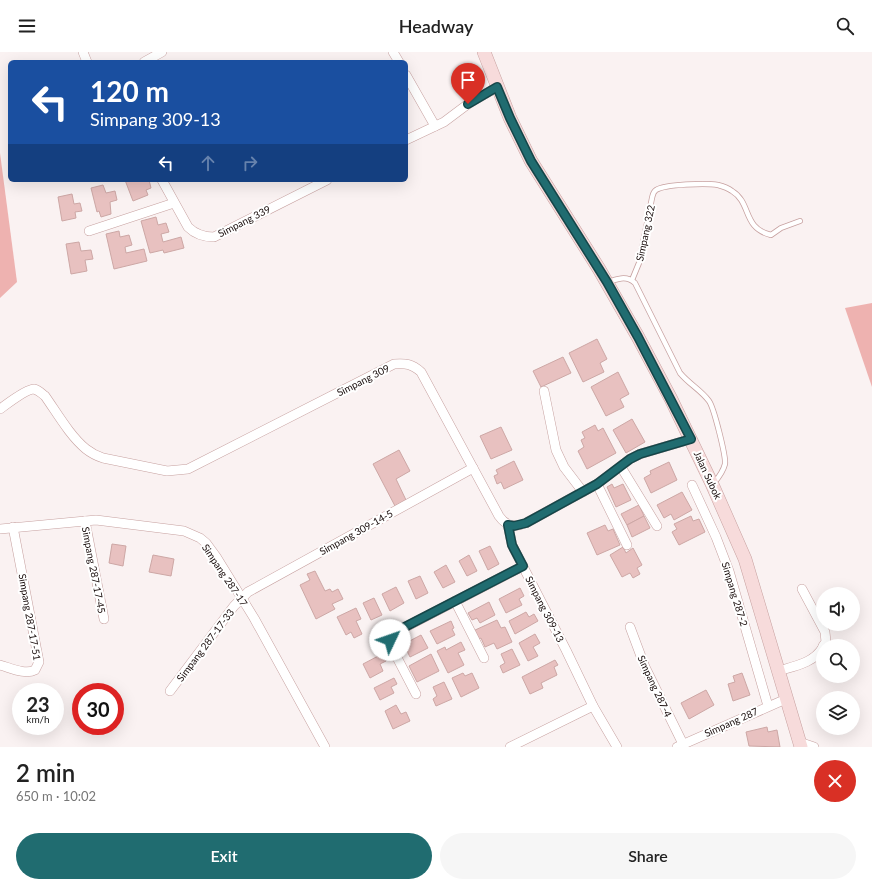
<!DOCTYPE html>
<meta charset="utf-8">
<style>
:root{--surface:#fff;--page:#f6f6f6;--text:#222;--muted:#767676;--accent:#206c70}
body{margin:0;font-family:Lato,sans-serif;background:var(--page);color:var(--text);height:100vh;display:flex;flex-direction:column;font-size:15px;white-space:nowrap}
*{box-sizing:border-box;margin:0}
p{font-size:13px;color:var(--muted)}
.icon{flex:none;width:22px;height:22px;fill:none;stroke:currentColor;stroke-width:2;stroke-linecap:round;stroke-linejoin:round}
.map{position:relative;height:695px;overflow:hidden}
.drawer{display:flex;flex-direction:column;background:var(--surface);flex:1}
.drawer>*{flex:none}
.top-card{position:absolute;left:8px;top:8px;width:400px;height:122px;border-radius:6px;box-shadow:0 4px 16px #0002;background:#1a4fa0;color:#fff;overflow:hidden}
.fabs{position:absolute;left:816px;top:535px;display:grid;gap:8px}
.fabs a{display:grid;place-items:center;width:44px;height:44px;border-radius:50%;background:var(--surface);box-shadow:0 4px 16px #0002;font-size:20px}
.speed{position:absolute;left:12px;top:631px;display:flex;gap:8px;font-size:20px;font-weight:700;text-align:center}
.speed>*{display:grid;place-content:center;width:52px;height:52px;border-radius:50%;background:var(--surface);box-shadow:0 4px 16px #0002;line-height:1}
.speed small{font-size:10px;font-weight:400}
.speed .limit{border:6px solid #d22;background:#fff;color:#111}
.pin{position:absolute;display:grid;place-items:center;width:34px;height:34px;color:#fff;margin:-41px -17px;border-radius:50% 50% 50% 0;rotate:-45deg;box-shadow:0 0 4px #0007}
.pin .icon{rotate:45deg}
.me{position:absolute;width:44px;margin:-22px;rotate:48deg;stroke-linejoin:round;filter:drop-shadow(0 0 3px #0008)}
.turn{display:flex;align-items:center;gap:14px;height:84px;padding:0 16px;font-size:18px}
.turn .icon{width:52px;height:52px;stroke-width:2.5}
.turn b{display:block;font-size:28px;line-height:34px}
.lanes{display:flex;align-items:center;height:38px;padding:0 16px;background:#0003;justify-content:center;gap:20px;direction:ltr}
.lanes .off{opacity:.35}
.round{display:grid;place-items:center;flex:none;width:42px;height:42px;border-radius:21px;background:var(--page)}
.overview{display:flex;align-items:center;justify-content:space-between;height:68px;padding:0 16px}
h1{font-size:24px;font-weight:600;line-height:30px}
.button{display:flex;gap:8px;margin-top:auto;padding:8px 16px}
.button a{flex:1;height:46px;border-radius:24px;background:var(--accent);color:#fff;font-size:16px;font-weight:600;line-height:46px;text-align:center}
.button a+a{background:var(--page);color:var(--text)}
header{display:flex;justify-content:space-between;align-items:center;height:52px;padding:0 16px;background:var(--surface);font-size:18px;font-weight:600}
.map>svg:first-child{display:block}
.green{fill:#eeb2b0}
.building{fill:#e8c1c0;stroke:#cda7a5}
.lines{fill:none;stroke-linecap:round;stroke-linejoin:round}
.lane-casing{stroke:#c7a1a0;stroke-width:6}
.street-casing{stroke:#c7a1a0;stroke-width:10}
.secondary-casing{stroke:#c7a1a0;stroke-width:14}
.lane{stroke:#fff;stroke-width:4.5}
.street{stroke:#fff;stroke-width:9}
.secondary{stroke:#f7dbdb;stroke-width:13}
.route-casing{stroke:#154649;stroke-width:10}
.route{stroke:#206c70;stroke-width:7}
.labels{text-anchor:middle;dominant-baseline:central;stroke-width:4;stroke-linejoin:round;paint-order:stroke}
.street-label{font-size:10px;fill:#180c0b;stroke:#fff}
</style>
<header><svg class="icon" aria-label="menu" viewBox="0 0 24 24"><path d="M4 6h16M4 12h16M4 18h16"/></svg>Headway<svg class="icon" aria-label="search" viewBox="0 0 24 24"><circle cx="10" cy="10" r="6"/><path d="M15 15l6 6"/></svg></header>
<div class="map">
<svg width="872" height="695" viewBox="0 0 872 695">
<rect width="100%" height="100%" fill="#faf2f2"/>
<!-- green -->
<g class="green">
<path d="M0,101L17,230L0,246Z"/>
<path d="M872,251V335L845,256Z"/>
</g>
<!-- building -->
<g class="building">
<path d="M125,128H149L151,136L146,138L148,143L133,149Z"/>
<path d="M103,133L106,141L115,139L117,148L110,150L111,162L101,165L99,159L97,160L91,136Z"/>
<path d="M72,142L74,152L80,151L82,159L75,160L76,166L62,169L58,145Z"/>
<path d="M156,165L158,173L166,171L169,180L161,182L163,190L181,185L184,196L164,201L163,198L150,201L141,169Z"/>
<path d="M119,179L120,185L129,183L132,193L125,195L126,201L144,197L147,209L114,217L106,182Z"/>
<path d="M79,190L81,199L91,198L93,207L85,208L87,219L71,222L66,192Z"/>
<path d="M597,287L607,307L600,311L604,320L583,330L569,301Z"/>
<path d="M563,305L571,321L541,335L533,319Z"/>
<path d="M618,320L629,342L620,347L624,355L606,364L591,335Z"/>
<path d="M632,367L645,390L626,401L613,378Z"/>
<path d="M595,373L598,379L603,376L616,401L587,417L578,399L584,395L581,388L585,386L582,380Z"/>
<path d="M501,375L512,398L491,407L480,384Z"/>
<path d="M399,398L410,419L396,427L406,448L395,454L373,412Z"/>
<path d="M514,409L523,428L504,437L501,430L497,432L494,424L498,422L496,418Z"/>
<path d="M669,410L677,428L651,441L644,426L651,422L650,419Z"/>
<path d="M612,432L614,436L623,432L631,448L616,455L607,435Z"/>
<path d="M682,440L692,458L674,468L671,462L664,466L657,453Z"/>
<path d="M639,453L644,464L627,473L621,462Z"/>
<path d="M644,464L650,476L632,485L627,473Z"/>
<path d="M691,464L693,469L699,467L705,480L679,493L672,480L677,477L674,472Z"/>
<path d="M605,473L608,479L613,477L620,493L597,503L587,481Z"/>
<path d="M112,492L126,494L123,514L109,511Z"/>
<path d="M490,494L499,512L488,518L479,499Z"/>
<path d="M623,495L626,501L633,496L642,513L637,516L640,522L633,526L630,521L622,525L610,503Z"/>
<path d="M153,503L174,507L171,524L149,520Z"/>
<path d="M469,503L477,519L467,524L459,509Z"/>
<path d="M446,513L455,530L443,536L434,520Z"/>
<path d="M315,519L325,539L330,537L332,540L338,537L343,547L332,552L335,557L316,567L300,533L310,528L307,522Z"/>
<path d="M420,524L428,541L416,547L408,529Z"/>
<path d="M396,535L404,551L390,559L382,542Z"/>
<path d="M520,536L524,544L519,547L522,553L506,561L499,547Z"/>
<path d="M374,546L382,563L371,568L363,551Z"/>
<path d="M489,550L495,563L480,571L477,566L472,568L468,561Z"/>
<path d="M356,556L361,567L356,569L362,582L354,586L351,580L346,583L337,565Z"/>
<path d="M526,560L529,565L534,562L538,569L515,582L509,569Z"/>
<path d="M497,568L501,576L505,575L512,590L497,597L494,591L485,595L481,586L477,588L473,579Z"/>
<path d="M451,569L454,576L452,577L455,583L437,592L430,579Z"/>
<path d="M535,582L540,591L533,595L538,604L528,609L519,591Z"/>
<path d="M421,583L428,596L410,605L407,599L403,601L400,594Z"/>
<path d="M461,590L465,598L458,601L464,613L448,621L437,599L445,595L446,598Z"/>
<path d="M512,597L520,613L503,621L500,614L505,611L501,602Z"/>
<path d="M382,602L386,609L380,612L383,619L370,626L363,612Z"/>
<path d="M431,602L439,619L417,630L409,614Z"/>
<path d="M555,608L558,613L554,615L557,623L541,631L543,636L530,642L522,625Z"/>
<path d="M463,621L465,624L472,621L479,636L461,645L452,626Z"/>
<path d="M742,621L750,643L733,649L728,632L735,630L733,624Z"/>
<path d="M394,626L397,632L391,635L394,641L380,648L374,636Z"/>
<path d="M444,630L452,647L436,654L433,647L437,644L433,635Z"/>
<path d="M706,638L714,653L689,667L681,651Z"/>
<path d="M396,653L401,662L406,660L410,669L393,677L385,659Z"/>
<path d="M767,675L768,680L777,678L780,695L749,694L746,680Z"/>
</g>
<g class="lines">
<!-- lane casing -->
<g class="lane-casing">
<g id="lane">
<path d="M632,228L639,211L652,146C653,142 653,140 656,138C665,132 707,131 718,133C722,134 728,136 732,139C752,151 742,176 771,183L781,176L800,169"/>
<path d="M608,230C618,227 626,223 635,231L680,321C689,332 701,338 709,349C714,356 726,404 725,412C723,420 719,425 714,431"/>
</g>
</g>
<!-- street casing -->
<g class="street-casing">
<g id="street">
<path d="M83,0L87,10"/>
<path d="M393,0L399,10"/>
<path d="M144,10L162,0"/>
<path d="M406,23L435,74"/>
<path d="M406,88L444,70L468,52L497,35"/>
<path d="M162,128L188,175C195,182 203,185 214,185L327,128"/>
<path d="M89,179L174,151"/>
<path d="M544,339L556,398L564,415L583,440"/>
<path d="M0,357C7,352 26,337 34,337C39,338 42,342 45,344C57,361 70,384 86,397C91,401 97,404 103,406L167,419L188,417L394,312C406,311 412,312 421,320L499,464C506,474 514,476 526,471L597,432L630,407L640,402L691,387"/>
<path d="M621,415L657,474"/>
<path d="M597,432L627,493"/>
<path d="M692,433L716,485L729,519L768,654"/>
<path d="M85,469L104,567"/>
<path d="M508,473L512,493L566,598L593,654L617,695"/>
<path d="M0,477L96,468L184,479L200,486L206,491L217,506L254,566L325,695"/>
<path d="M802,537L825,580L826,590L823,594"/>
<path d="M455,549L484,606"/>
<path d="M630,575L645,615L683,692"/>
<path d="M0,613C11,616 25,623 35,618L39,610L13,475"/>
<path d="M778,619C795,614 814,611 823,595"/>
<path d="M170,639L234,554L248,540L473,416"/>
<path d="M416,642L390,592V588L392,582L523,514"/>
<path d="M799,690L814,695"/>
<path d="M510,695L593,654"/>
<path d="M677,695L786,647"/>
</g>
</g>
<!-- secondary casing -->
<g class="secondary-casing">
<path id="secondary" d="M484,0L510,66L531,109L599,217L638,285L671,347L712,432L745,507L801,695"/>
</g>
<!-- lane -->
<use href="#lane" class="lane"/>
<!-- street -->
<use href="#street" class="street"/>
<!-- secondary -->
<use href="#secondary" class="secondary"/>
</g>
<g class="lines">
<!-- route casing -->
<g class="route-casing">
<path id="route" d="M390,588L395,580L523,514L512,493L508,473L514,474L526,471L597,432L630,407L640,402L691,387L638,285L607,230L531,109L510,66L497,35L468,52"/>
</g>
<!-- route -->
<use href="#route" class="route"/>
</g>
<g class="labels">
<!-- street labels -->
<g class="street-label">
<text transform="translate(244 169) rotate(-27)">Simpang 339</text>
<text transform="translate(645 181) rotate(-78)">Simpang 322</text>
<text transform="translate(363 328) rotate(-27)">Simpang 309</text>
<text transform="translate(708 423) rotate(65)">Jalan Subok</text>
<text transform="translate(356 480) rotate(-29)">Simpang 309-14-5</text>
<text transform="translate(94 518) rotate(79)">Simpang 287-17-45</text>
<text transform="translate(225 523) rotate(56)">Simpang 287-17</text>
<text transform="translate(735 542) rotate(73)">Simpang 287-2</text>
<text transform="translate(545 557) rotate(63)">Simpang 309-13</text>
<text transform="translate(30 565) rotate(80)">Simpang 287-17-51</text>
<text transform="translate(205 593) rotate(-53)">Simpang 287-17-33</text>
<text transform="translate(655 634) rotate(65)">Simpang 287-4</text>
<text transform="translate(731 670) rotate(-24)">Simpang 287</text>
</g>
</g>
</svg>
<div class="fabs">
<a><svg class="icon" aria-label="sound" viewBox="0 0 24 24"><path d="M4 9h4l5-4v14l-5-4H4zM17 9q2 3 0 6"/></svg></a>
<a><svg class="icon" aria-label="search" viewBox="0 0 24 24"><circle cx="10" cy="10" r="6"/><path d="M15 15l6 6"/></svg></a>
<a><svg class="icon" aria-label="layers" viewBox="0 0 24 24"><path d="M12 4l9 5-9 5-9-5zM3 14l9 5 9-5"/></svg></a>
</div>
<div class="speed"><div>23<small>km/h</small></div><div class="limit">30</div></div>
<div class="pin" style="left:468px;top:52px;background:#d93025"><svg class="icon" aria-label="arrive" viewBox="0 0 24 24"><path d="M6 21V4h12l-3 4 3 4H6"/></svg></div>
<svg class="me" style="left:390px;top:588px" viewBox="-20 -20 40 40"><circle r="19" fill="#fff"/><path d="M0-13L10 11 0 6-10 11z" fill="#206c70"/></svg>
<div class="top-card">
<div class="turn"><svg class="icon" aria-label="left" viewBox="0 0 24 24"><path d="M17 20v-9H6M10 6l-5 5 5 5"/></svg><div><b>120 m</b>Simpang 309-13</div></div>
<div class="lanes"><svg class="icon" aria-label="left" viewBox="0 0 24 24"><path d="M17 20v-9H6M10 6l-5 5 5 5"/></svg><svg class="icon off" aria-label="ahead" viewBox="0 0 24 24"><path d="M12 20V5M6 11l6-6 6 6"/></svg><svg class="icon off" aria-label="right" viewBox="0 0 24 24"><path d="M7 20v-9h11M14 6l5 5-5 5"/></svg></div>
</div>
</div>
<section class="drawer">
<div class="overview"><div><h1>2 min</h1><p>650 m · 10:02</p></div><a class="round" style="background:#d93025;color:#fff"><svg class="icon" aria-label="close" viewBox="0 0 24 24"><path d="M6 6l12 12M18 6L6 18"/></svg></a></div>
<div class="button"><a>Exit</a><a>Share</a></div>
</section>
